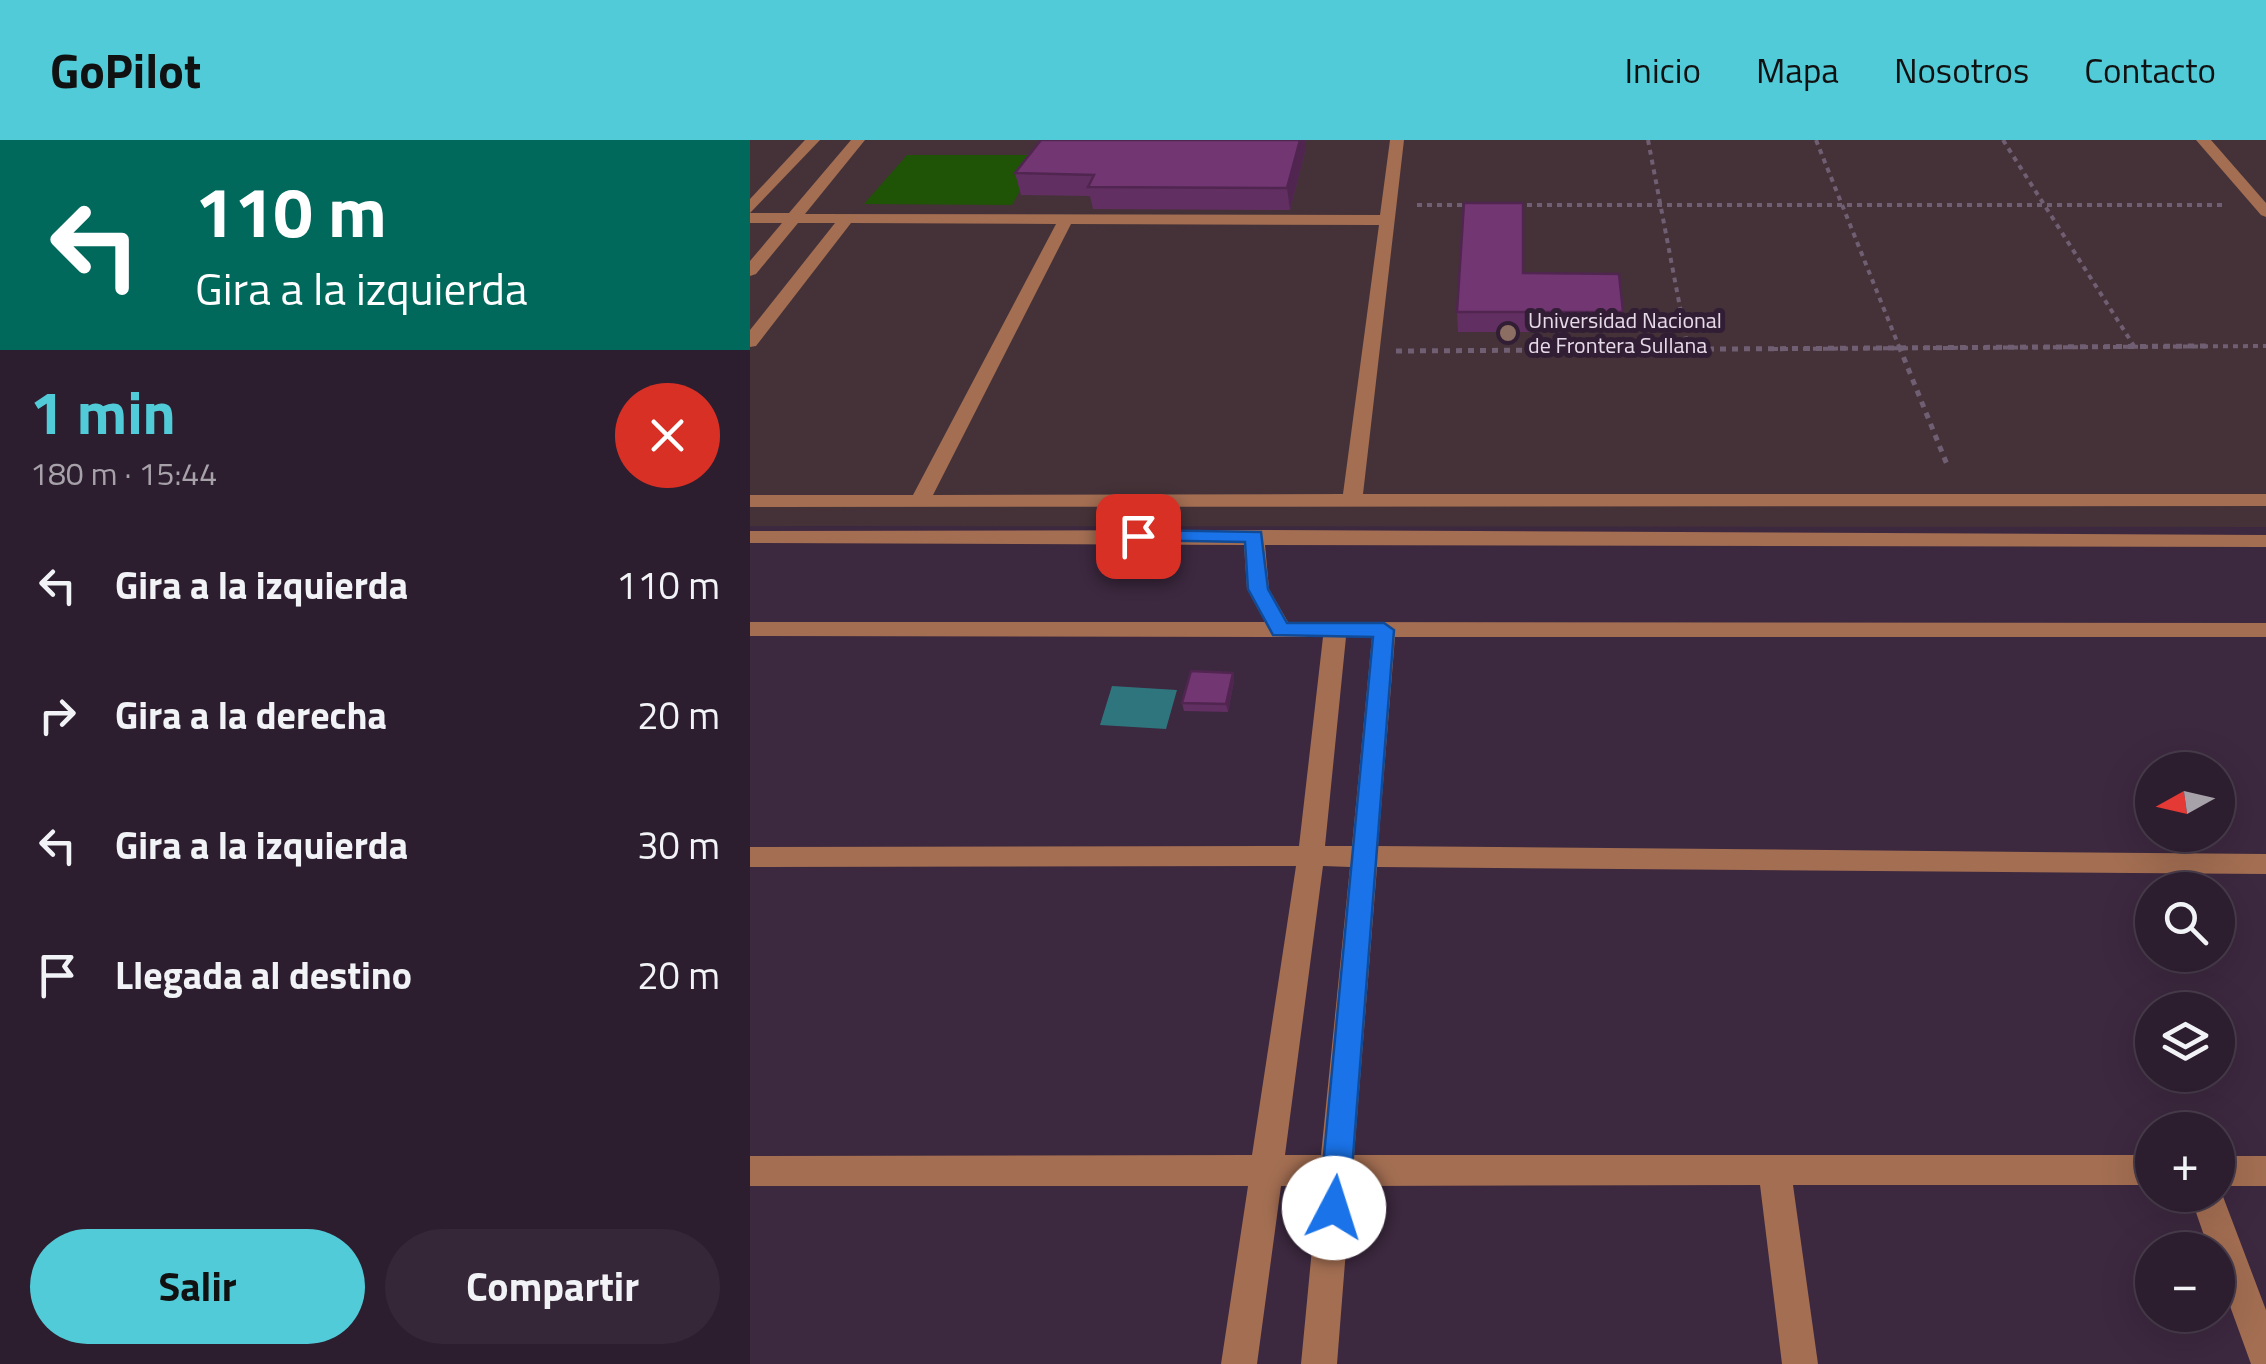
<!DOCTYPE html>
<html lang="es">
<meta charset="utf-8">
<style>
:root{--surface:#2d1e2f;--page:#352737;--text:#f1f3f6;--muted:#a7a2aa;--line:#483c4b;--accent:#52cbd8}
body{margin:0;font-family:"Titillium Web",sans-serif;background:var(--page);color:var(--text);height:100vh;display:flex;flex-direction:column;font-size:38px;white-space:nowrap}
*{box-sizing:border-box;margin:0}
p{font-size:32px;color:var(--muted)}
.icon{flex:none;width:55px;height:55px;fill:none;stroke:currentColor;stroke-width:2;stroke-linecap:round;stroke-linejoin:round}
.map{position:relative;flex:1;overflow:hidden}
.panel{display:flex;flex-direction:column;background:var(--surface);width:750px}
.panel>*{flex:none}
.guide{background:#00695c;color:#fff;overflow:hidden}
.needle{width:65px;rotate:262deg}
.fabs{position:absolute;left:1385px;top:612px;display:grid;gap:20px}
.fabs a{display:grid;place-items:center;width:100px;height:100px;border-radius:50%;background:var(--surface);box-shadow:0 10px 40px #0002,0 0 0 2px var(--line);font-size:50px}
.pin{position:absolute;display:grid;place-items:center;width:85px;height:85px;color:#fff;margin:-42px;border-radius:20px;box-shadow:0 5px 15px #0006}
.me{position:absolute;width:110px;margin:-55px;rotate:5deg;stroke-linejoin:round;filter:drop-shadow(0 0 8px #0008)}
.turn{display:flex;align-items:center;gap:35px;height:210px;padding:0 30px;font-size:45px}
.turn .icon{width:130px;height:130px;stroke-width:2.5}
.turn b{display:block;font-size:70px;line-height:85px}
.round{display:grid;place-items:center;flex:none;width:105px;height:105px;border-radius:52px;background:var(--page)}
.summary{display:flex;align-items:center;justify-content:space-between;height:170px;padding:0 30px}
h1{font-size:60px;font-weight:700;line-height:75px;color:var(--accent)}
.action{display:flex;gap:20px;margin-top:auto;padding:20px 30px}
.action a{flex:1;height:115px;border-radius:60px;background:var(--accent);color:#111;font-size:40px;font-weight:700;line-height:115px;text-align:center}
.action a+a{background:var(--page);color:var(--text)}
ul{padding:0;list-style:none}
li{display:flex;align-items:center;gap:30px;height:130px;padding:0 30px}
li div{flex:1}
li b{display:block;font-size:38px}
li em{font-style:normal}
header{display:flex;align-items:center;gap:60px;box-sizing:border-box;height:140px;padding:0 50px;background:var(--accent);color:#111}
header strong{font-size:48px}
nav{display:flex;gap:55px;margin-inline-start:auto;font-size:35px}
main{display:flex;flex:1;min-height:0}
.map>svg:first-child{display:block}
.education{fill:#453238}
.green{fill:#1f5306}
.water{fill:#2f757d}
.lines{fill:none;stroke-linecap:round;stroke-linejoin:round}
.path-far1{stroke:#705e72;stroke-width:4;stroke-dasharray:5 5;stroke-linecap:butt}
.path{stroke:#705e72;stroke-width:5;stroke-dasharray:6 6;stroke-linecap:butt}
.minor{fill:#a36e52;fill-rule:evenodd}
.wall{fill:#622f62}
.shaded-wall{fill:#502650}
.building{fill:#723772;stroke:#502650;stroke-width:2.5}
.route{fill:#1a73e8;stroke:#114b97;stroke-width:2.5}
.education-dot{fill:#8d6e63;stroke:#311e35;stroke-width:4}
.labels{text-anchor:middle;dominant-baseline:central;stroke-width:10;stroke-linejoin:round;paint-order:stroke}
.far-poi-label{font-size:22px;fill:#e8dbe9;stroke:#311e35;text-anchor:start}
</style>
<header>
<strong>GoPilot</strong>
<nav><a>Inicio</a><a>Mapa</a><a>Nosotros</a><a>Contacto</a></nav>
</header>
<main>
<section class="panel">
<div class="guide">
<div class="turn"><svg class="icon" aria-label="left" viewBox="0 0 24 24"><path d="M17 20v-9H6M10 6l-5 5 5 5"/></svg><div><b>110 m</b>Gira a la izquierda</div></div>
</div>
<div class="summary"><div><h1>1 min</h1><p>180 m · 15:44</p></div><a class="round" style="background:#d93025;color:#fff"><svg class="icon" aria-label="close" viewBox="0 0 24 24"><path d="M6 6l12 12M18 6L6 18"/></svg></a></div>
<ul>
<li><svg class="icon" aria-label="left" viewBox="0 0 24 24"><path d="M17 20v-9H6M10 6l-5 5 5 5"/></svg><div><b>Gira a la izquierda</b></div><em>110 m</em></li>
<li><svg class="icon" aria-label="right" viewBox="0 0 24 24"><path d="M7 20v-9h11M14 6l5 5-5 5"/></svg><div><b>Gira a la derecha</b></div><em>20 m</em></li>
<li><svg class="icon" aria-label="left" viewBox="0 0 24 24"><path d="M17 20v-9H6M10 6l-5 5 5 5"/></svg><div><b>Gira a la izquierda</b></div><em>30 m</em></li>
<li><svg class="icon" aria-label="arrive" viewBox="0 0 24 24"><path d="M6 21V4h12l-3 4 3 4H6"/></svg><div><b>Llegada al destino</b></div><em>20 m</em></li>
</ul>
<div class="action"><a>Salir</a><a>Compartir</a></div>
</section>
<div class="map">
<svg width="1516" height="1224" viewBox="0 0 1516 1224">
<rect width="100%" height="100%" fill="#3c283f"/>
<!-- education -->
<path class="education" d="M0,0H1516V387L0,386Z"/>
<!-- green -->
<path class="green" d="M157,15H290L262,65L114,64Z"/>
<!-- water -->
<path class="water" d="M362,546L427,550L416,589L350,585Z"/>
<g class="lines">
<!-- path-far1 -->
<g class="path-far1">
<path d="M898,0L938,209"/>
<path d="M1066,0L1150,209"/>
<path d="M1253,0L1384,206"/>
<path d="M667,65H720"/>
<path d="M767,65H1475"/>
<path d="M1023,209L1516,206"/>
</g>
<!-- path -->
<g class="path">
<path d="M1149,206L1198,327"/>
<path d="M646,211L1458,206"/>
</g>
<!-- minor -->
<g class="minor">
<path d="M55,0H70L0,73V59Z"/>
<path d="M101,0H115L55,74L630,75L640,0H654L613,354H1516V366L0,367V355H163L306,84L101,83L6,206L0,207V190L85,83H48L6,134L0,136V121L32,83H0V73H39ZM321,84L629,85L593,354L183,355Z"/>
<path d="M1446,0H1461L1516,63V77L1511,75Z"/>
<path d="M504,390L1516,395V407L515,405L519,449L538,482L1516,483V497H645L628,706L1516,714V734L627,727L604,1015H1402V1045H1043L1068,1224H1032L1010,1045L601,1046L587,1224H551L568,1046H531L507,1224H471L498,1046H0V1016L502,1015L546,726L0,727V707L549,706L573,497L0,496V482H515L497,449L494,405L0,403V391ZM596,497H622L602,706H575ZM573,726L600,727L571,1015H535Z"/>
<path d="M1468,1016H1516V1046H1469L1516,1170V1224H1501L1468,1133V1110H1459L1440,1055H1468Z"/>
</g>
</g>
<!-- wall -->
<g class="wall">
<path d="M556,8L540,70L343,69L340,56L271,55L265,33Z"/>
<path d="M707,172H873L871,192H708Z"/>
<path d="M483,533L484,541L478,572L434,571L432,563Z"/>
</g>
<!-- shaded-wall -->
<g class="shaded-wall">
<path d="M550,0H555L556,8L540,70L537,48Z"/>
<path d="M483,533L484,541L478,572L476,564Z"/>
</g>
<!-- building -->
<g class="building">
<path d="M291,0H550L537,48L338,47L344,35L265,33Z"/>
<path d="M714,63H773V133L869,134L873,172H707Z"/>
<path d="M441,531L483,533L476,564L432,563Z"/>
</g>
<!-- route -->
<path class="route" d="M388,390L511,392L518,449L537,483H634L644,490L599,1068L594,1078L584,1083L573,1078L569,1068L623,497L523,495L498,449L495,402L381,400V392Z"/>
<!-- markers -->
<circle class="education-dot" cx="758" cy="193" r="10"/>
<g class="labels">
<!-- far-poi labels -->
<g class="far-poi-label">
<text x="778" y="180">Universidad Nacional<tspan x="778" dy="25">de Frontera Sullana</tspan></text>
</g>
</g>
</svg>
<div class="fabs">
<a><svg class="needle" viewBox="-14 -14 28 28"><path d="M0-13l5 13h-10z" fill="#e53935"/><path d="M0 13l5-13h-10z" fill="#a7a2aa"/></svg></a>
<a><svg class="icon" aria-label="search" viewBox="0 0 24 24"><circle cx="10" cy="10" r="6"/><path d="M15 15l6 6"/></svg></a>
<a><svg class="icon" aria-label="layers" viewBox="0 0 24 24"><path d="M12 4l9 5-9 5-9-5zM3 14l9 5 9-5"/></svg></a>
<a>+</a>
<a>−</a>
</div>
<div class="pin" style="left:388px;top:396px;background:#d93025"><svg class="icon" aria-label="arrive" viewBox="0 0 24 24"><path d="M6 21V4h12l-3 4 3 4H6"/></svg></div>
<svg class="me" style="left:584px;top:1068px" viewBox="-20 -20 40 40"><circle r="19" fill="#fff"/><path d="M0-13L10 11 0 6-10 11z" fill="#1a73e8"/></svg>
</div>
</main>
